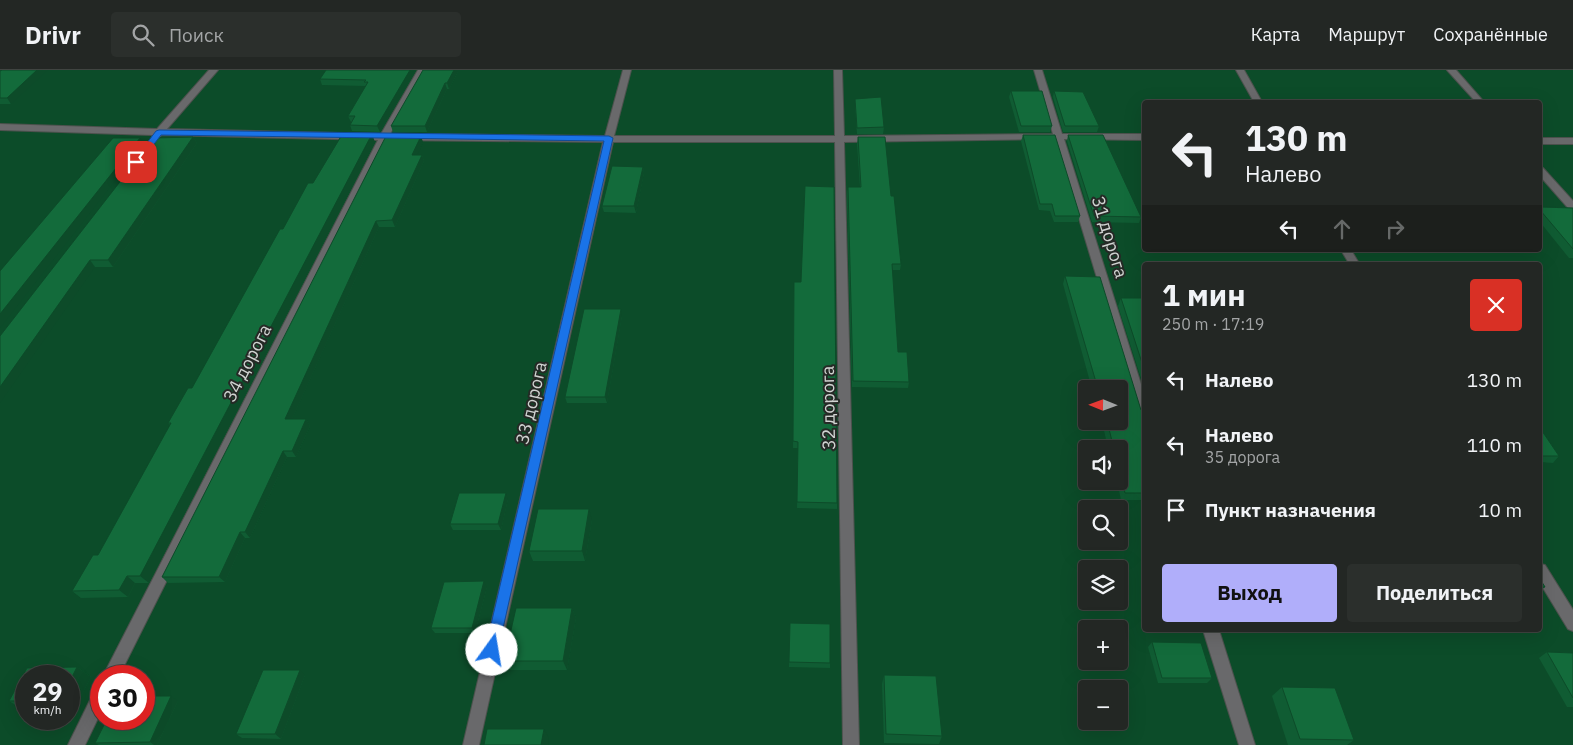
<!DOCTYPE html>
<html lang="ru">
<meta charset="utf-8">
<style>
:root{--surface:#232724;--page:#2b2f2c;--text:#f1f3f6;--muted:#a3a5a6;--line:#404441;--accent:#b0aefa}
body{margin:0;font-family:"IBM Plex Sans",sans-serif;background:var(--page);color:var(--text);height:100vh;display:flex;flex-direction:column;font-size:19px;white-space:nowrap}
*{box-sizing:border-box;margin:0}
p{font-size:16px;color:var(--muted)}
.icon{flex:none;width:28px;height:28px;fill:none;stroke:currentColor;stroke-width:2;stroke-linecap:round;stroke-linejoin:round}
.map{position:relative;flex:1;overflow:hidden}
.sheet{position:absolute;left:1142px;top:192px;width:400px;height:370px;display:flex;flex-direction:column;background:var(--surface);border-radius:5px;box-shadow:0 5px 20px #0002,0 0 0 1px var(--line)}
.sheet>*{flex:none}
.hud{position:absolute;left:1142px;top:30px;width:400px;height:152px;border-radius:5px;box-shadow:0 5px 20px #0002,0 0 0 1px var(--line);background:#232724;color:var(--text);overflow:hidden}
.needle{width:32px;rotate:271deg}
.fabs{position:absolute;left:1078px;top:310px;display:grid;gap:10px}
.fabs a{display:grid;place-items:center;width:50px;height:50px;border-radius:5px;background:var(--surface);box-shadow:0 5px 20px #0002,0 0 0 1px var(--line);font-size:25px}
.speed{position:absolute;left:15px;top:595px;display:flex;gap:10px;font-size:25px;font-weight:700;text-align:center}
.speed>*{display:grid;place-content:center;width:65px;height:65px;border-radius:50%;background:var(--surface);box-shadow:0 5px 20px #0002,0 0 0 1px var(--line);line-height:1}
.speed small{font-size:12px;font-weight:400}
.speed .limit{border:8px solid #d22;background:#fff;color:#111}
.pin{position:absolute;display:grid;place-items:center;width:42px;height:42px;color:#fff;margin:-21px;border-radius:10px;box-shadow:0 2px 8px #0006}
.me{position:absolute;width:55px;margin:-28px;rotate:13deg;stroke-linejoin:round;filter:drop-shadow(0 0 4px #0008)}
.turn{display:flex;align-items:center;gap:18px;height:105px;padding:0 20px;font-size:22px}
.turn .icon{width:65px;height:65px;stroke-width:2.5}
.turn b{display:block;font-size:35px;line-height:42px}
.lanes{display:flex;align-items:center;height:48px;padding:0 20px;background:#0003;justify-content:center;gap:25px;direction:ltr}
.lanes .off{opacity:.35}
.round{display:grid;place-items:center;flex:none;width:52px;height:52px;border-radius:5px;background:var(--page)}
.overview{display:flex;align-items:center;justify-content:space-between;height:85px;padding:0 20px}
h1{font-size:30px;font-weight:700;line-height:38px}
.button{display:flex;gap:10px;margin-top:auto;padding:10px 20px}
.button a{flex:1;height:58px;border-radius:5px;background:var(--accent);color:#111;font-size:20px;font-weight:700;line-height:58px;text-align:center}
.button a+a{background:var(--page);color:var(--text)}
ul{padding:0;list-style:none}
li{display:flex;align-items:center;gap:15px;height:65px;padding:0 20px}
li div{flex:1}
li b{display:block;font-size:19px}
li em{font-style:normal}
header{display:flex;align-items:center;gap:30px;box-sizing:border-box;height:70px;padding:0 25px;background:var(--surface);border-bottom:1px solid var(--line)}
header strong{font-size:24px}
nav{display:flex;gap:28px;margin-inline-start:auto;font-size:18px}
.search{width:350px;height:45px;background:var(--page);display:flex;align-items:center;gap:12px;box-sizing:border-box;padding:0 18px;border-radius:5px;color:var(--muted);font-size:19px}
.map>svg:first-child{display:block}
.green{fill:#0c4c29;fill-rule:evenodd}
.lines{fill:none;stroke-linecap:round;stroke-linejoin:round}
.minor-casing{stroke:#4c514d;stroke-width:2}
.minor{fill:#69696b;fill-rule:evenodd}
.wall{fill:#105c33}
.shaded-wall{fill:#0d4b29}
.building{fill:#136b3b;stroke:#0d4b29}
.route{fill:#1a73e8;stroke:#114b97}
.labels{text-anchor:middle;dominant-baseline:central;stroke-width:4;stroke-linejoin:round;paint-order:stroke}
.street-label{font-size:18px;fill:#d0d3d1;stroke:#252a26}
</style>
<header>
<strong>Drivr</strong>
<div class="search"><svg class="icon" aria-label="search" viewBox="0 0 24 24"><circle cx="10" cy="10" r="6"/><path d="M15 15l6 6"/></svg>Поиск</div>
<nav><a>Карта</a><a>Маршрут</a><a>Сохранённые</a></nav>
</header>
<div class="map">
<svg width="1573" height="675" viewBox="0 0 1573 675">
<rect width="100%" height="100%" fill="#2f3430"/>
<!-- green -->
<path class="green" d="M0,0H1573V675H0ZM1145,32H1540V180H1145ZM1145,195H1540V560H1145ZM1086,319H1119V351H1086ZM1086,379H1119V411H1086ZM1086,439H1119V471H1086ZM1086,499H1119V531H1086ZM1086,559H1119V591H1086ZM26,606H69V649H26ZM101,606H144V649H101ZM1086,619H1119V651H1086Z"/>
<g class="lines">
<!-- minor casing -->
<g class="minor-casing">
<g id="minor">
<path d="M209,0H218L167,59L381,64L418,0H426L390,64L605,66L623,0H631L614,66H835L834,0H842L844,66L1053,64L1034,0H1042L1062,64H1145V70L1064,69L1145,327V352L1141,350L1139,347L1055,69L844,72L859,675H843L835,72H613L479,675H463L603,72L387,70L119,606H103L378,70L162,65L156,69L153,68L152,65L0,60V54L157,59Z"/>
<path d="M1236,0H1244L1262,32H1254Z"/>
<path d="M1447,0H1456L1484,32H1476Z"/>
<rect x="1540" y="68" width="33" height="6"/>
<path d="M1540,97L1543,98L1573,131V140L1569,139L1540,106Z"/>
<path d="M1341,180H1351L1360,195H1350Z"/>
<path d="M1540,494L1545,495L1573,540V561L1568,559L1540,513Z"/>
<path d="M1203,560H1219L1255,675H1239Z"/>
<path d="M101,618V642L85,675H68L95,620Z"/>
</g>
</g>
<!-- minor -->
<use href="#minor" class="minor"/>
</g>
<!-- wall -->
<g class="wall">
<path d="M326,0H416L380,62L352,61L350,55L351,52L348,46L366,16L322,15L320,9Z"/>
<path d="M459,0L449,19H447L427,62H393L391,56Z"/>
<path d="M0,1L11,34H0Z"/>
<path d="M1011,21L1052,56L1050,62H1019L1009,27Z"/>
<path d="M1054,21L1099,56L1097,62H1063L1053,27Z"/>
<path d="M855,29L884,57L883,64H857L855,35Z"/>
<path d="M1023,65L1080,146L1078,152H1054L1050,141L1039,140L1021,71Z"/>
<path d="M1068,65L1141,147L1139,153L1092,152L1067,71Z"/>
<path d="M193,67L197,73L113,197H95L0,266Z"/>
<path d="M858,67L891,126L901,194L900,200H892L898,282L909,312L908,318L852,317L847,123L848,117H860L857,74Z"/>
<path d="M375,72L149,513H135L128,527L81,528L72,521L98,485L170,355L168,353L192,318L283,159L313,113Z"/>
<path d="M423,72L417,85H422L424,91L395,157H379L292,349H306L310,356L296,387H287L250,468H245L225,512L168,513L162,507Z"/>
<path d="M643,97L644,103L636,143L604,142L602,136Z"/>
<path d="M1540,137L1573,138V188H1569L1540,152Z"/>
<path d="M1065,206L1141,340L1145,344V430H1121L1117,411H1119V379H1108L1102,351H1119V319H1092L1063,214Z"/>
<path d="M794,212L837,433V439L797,438L798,378H793Z"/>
<path d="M1121,228H1145V321L1118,236Z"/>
<path d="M622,246L607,333H567L565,327Z"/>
<path d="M1540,358L1559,386L1553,393L1540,392Z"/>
<path d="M508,429L501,460H453L450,454Z"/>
<path d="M592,450L585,491H533L529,481Z"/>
<path d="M1540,509L1545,517L1540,521Z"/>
<path d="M487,517L475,563H435L431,558Z"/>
<path d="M572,538L576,548L567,600H510L504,591Z"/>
<path d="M790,553L830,593V598L789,597Z"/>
<path d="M1152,572L1212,608L1207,613H1158L1148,577Z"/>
<path d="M1547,582L1573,583V637H1567L1539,588Z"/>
<path d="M77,597L91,607L74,639H69V606H26V640H24L9,631L27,598Z"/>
<path d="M305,605L281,669L242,668L236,664Z"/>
<path d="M884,605L942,666L939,674L884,673L882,614Z"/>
<path d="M1282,617L1354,670L1347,675H1288L1272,626Z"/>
<path d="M178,631L157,675H99L95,673Z"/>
</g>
<!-- shaded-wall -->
<g class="shaded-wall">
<path d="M37,0H48L11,34L7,28Z"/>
<path d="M410,0H416L380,62L377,56Z"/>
<path d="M454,0H459L449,19L447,13Z"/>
<path d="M445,13L447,19L427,62L425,56Z"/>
<path d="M372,64L375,72L149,513L140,506Z"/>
<path d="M421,66L423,72L415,91L412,85Z"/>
<path d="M193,67L197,73L113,197L108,190Z"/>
<path d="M140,68L144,74L0,258V244Z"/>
<path d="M422,85L424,91L395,157L392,150Z"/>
<path d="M643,97L644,103L636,143L634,136Z"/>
<path d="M376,151L379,157L289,356L285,349Z"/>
<path d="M90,190L95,197L0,333V317Z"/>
<path d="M621,239L622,246L607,333L605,327Z"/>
<path d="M306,349L310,356L296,387L292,381Z"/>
<path d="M283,381L287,387L250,468L245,462Z"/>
<path d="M506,423L508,429L501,460L498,454Z"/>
<path d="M589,439L592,450L585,491L582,481Z"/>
<path d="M240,462L245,468L225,512L219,507Z"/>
<path d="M127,506L135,513L128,527L119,520Z"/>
<path d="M484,511L487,517L475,563L472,558Z"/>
<path d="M572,538L576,548L567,600L563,591Z"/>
<path d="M77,597L91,607L74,639L69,636V613Z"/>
<path d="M300,600L305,605L281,669L275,664Z"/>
<path d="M171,626L178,631L157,675H154L150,672Z"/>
<path d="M544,659L549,668L548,675H541Z"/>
</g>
<!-- building -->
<g class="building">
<path d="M2,0H37L7,28H0V1Z"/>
<path d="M326,0H410L377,56L350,55L355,46H348L368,12H364L366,10L320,9Z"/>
<path d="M423,0H454L447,13H445L425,56H391Z"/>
<path d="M1011,21H1042L1052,56H1021Z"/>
<path d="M1054,21L1083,22L1099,56H1065Z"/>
<path d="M881,27L884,57L857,58L855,29Z"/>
<path d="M343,63L372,64L140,506H127L119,520L72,521L93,485H98L171,353H168L188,318H192L280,159H283L308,113H313Z"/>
<path d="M1023,65H1055L1080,146H1055L1052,134H1040Z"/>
<path d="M1068,65H1103L1141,147L1094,146Z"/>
<path d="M386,66H421L412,85H422L392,150L376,151L285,349H306L292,381H283L245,462H240L219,507H162Z"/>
<path d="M193,67L108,190H90L0,317V266L154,68Z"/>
<path d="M858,67H885L891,126H894L901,194H892L898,282H907L909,312L853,311L848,117H861Z"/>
<path d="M113,68H140L0,244V201Z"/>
<path d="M612,96L643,97L634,136H602Z"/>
<path d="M805,116L834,117L837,433L797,432L798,372L793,371L794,212H801Z"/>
<path d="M1540,137L1573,138V179L1540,140Z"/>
<path d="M1065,206L1100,207L1141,340L1145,344V423H1125L1119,399V379H1114L1107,351H1119V319H1098Z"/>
<path d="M1121,228H1145V302Z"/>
<path d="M584,239H621L605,327H565Z"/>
<path d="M1540,358L1559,386H1540Z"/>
<path d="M459,423H506L498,454H450Z"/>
<path d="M538,439H589L582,481H529Z"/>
<path d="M1540,509L1545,517H1540Z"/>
<path d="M484,511L472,558H431L444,512Z"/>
<path d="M516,538H572L563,591H504Z"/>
<path d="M790,553L830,554V593L789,592Z"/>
<path d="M1152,572L1201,573L1212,608H1162Z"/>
<path d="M1547,582L1573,583V628Z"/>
<path d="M77,597L69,613V606H26V631H9L27,598Z"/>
<path d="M263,600H300L275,664H236Z"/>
<path d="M884,605L936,606L942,666L886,664Z"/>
<path d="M1282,617L1335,618L1354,670L1300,669Z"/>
<path d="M144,626H171L150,672L95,673L107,649H144Z"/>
<path d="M487,659H544L541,675H484Z"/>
</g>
<!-- route -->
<path class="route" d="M159,60L609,66L613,68L497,585L492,587L487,585L485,580L604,71L161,65L139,94H133V91L156,61Z"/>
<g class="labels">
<!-- street labels -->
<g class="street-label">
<text transform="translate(1110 167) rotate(73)">31 дорога</text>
<text transform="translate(247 293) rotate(-63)">34 дорога</text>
<text transform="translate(531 333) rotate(-77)">33 дорога</text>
<text transform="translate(828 338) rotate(-91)">32 дорога</text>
</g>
</g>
</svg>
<div class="fabs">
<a><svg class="needle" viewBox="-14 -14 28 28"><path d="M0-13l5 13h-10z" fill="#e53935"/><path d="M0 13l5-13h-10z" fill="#a3a5a6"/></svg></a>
<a><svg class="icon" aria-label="sound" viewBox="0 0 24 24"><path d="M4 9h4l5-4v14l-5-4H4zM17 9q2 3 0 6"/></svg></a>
<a><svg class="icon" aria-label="search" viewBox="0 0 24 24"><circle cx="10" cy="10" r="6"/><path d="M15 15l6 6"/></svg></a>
<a><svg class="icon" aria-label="layers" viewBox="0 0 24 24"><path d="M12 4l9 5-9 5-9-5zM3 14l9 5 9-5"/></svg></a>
<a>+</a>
<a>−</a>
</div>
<div class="speed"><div>29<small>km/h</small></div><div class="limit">30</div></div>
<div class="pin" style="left:136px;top:92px;background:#d93025"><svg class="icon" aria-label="arrive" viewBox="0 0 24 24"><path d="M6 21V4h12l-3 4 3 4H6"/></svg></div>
<svg class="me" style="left:492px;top:580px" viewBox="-20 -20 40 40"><circle r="19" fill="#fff"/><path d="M0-13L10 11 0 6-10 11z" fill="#1a73e8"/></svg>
<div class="hud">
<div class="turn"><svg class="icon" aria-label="left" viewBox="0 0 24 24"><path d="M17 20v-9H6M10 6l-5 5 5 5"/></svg><div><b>130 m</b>Налево</div></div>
<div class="lanes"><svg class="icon" aria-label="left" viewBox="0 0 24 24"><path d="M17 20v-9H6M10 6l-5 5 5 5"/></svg><svg class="icon off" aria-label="ahead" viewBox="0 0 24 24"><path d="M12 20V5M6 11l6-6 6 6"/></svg><svg class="icon off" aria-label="right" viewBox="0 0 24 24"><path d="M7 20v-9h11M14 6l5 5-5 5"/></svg></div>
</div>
<section class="sheet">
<div class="overview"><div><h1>1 мин</h1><p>250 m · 17:19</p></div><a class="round" style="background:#d93025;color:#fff"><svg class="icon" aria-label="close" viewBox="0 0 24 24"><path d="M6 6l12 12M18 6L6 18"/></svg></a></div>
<ul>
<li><svg class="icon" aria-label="left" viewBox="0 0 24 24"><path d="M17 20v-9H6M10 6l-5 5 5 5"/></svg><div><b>Налево</b></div><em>130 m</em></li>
<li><svg class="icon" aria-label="left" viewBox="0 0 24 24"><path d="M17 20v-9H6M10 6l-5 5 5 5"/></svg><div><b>Налево</b><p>35 дорога</p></div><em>110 m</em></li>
<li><svg class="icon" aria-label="arrive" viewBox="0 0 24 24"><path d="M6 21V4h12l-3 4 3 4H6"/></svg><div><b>Пункт назначения</b></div><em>10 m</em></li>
</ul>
<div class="button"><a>Выход</a><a>Поделиться</a></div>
</section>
</div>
